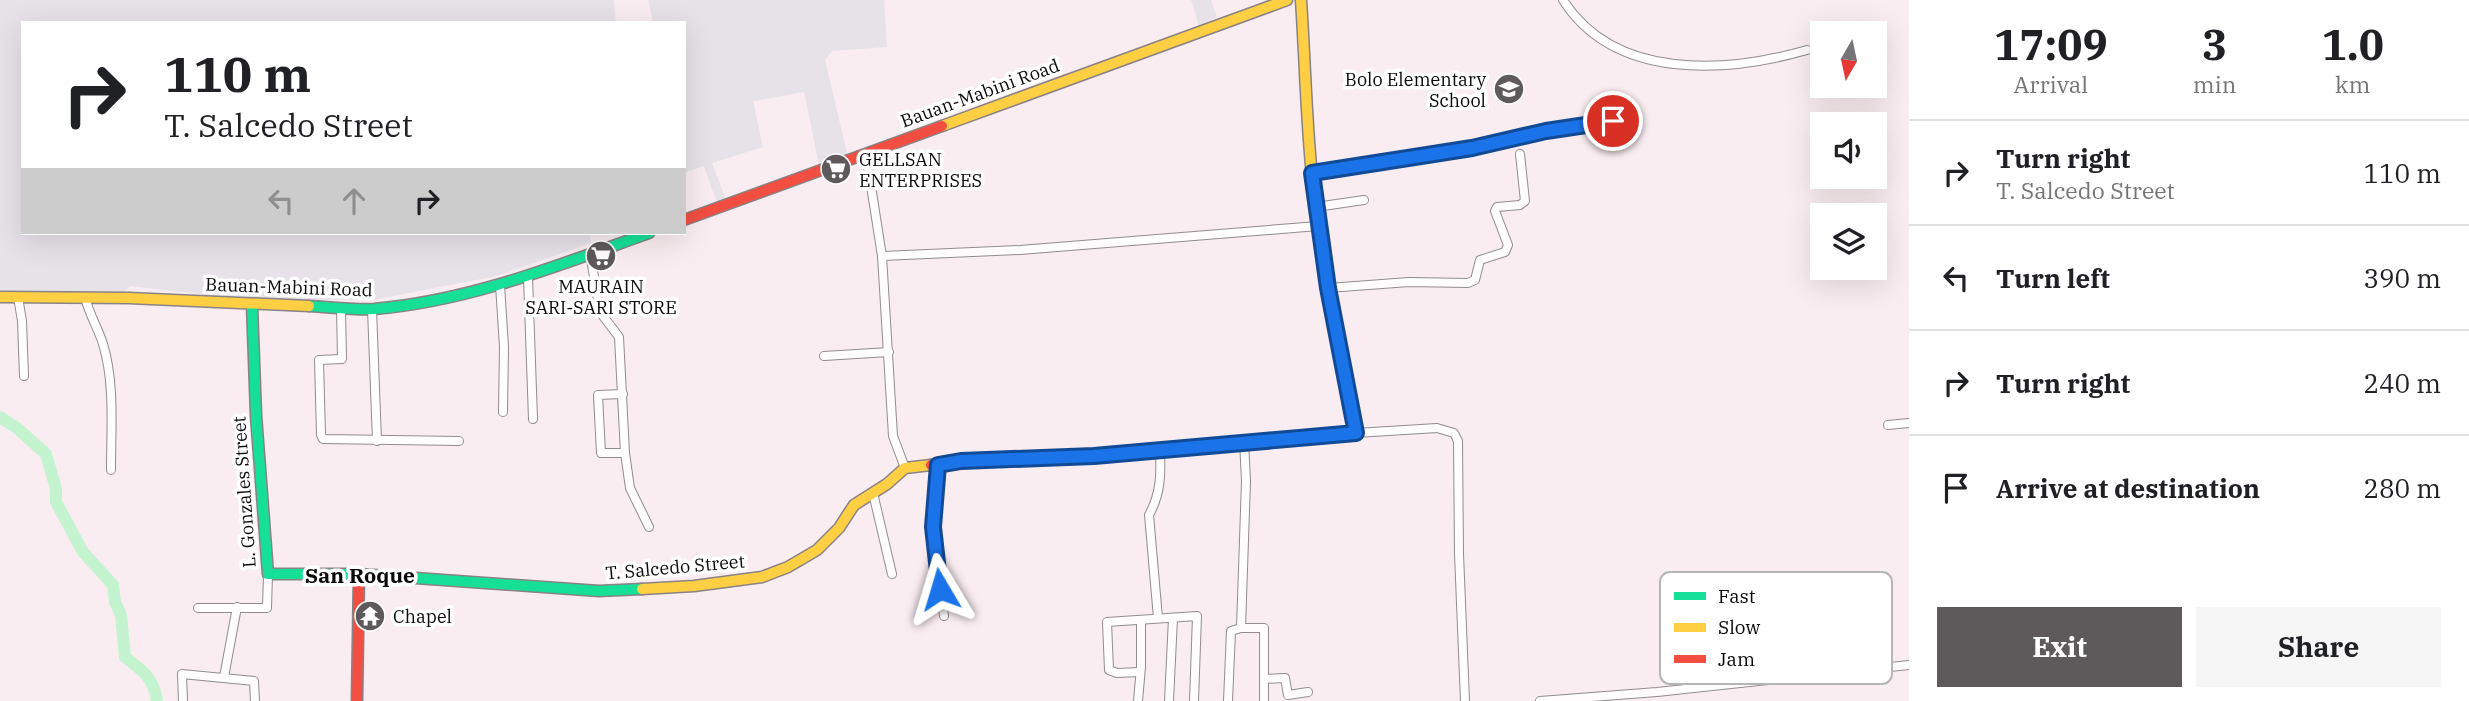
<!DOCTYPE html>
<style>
:root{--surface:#fff;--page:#f6f6f6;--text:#202124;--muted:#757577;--line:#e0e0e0;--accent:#5e595b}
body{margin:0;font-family:"IBM Plex Serif",serif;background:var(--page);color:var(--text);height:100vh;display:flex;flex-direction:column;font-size:26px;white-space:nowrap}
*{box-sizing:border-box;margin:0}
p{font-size:23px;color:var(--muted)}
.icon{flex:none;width:38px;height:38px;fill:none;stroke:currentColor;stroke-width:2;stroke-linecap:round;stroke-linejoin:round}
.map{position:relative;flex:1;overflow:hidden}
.sheet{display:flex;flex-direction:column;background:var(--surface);width:560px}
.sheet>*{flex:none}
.banner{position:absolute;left:21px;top:21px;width:665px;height:214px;border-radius:0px;box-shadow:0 7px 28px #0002;background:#fff;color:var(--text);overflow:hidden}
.needle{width:46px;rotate:189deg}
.controls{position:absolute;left:1810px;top:21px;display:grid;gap:14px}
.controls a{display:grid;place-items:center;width:77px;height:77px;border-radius:0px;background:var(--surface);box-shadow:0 7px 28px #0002;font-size:35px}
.pin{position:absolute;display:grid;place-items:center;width:60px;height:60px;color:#fff;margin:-30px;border:4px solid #fff;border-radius:50%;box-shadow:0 2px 7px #0007}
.me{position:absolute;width:77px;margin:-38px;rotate:353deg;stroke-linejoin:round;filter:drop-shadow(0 0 5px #0008)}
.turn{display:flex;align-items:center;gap:24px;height:147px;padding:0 28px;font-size:32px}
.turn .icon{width:91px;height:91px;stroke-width:2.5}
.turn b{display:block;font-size:49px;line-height:60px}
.lanes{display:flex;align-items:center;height:66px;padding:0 28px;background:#0003;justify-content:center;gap:35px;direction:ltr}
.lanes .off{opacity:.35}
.eta{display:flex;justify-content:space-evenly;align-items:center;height:119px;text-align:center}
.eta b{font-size:42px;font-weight:700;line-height:49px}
.action{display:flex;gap:14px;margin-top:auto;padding:14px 28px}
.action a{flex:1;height:80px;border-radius:0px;background:var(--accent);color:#fff;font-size:28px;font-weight:700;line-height:80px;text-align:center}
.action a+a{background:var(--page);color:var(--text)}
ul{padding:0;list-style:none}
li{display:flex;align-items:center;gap:21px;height:105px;padding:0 28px;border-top:2px solid var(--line)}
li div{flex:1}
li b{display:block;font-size:26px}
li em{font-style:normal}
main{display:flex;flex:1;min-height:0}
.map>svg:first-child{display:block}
.industrial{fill:#e6e2e8}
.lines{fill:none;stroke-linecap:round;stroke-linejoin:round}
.river{stroke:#c4f3cf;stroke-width:12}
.street-casing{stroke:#928c8e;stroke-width:10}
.fast-casing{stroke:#898385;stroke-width:13}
.slow-casing{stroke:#898385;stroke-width:13}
.jam-casing{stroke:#898385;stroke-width:13}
.street{stroke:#fefcfd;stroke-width:8}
.fast{stroke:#16e098;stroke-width:10}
.slow{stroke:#ffcf43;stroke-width:10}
.jam{stroke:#f24e42;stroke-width:10}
.route-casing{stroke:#114b97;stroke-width:18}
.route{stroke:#1a73e8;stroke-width:12}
.labels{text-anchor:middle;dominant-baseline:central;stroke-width:7;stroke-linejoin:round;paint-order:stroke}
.poi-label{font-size:18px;fill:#0a0a0a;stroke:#fff;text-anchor:start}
.street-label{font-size:18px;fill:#0a0a0a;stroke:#fff}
.quarter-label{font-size:21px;font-weight:bold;fill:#0a0a0a;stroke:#fff}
.key{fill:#fff;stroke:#b6b6b6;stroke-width:2}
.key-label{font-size:19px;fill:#0a0a0a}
</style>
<main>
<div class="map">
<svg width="1909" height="701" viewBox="0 0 1909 701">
<rect width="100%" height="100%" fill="#faedf1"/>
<!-- industrial -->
<g class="industrial">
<path d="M0,0H614L616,23H23V233H589L591,243L497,276L378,299L299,301L217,296L130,286L122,295L0,292Z"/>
<path d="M648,0H884L887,47L832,51L825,60L848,157L819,165L804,92L753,101L763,147L712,163L727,202L718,206L704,166L684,173V23H653Z"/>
<path d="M1191,0H1211L1217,17L1199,26Z"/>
</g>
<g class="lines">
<!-- river -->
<path class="river" d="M0,417L17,428L46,454L56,489V502L83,552L113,585L115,602L121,615L125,657C142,670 154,678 157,701"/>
<!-- street casing -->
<g class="street-casing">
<g id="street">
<path d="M1563,0C1615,81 1726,73 1807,50"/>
<path d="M866,154L882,256L893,436L905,468"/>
<path d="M1312,173L1472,148L1546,131L1636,117"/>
<path d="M1316,207L1364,200"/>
<path d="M590,253L600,312L619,337L625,453L630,488L649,527"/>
<path d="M882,256L1020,250L1318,226"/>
<path d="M528,277L533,419"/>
<path d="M500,285L504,347L503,412"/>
<path d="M1328,288L1409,282L1468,283L1475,280L1480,260L1505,252L1508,245L1495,211L1497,207L1520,205L1525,201L1520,154"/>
<path d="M18,297L22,321L24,376"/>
<path d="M85,297C89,314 98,328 103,344C115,383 111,429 111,470"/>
<path d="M341,309L342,359L319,360L321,435L323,439L459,441"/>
<path d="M372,309L377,441"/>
<path d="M824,356L889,352"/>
<path d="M623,394L598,395L601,453H625"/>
<path d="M1888,425L1909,423"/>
<path d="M1356,433L1437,428L1454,433L1458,441L1459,554L1465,701"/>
<path d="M938,465L933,527L944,616"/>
<path d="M873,493L892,574"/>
<path d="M198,608H267L268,574"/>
<path d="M1158,618L1149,515C1161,493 1161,474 1160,450"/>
<path d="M1241,628H1264V701"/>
<path d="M1140,672L1117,673L1109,670L1107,622L1197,616L1194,701"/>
<path d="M224,677L237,607"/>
<path d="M1264,679L1285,678L1288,695L1308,692"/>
<path d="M183,701L182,674L254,681L255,701"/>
<path d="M1138,701L1141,667V620"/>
<path d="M1169,701L1173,618"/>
<path d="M1228,701L1231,631L1241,628L1246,481L1244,441"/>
<path d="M1540,701L1657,692L1909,665"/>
</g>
</g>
<!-- fast casing -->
<g class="fast-casing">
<g id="fast">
<path d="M252,305L256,415L268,574H359L599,591L642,589"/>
<path d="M309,306C330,307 353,310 374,309C470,301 559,265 649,233"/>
</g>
</g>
<!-- slow casing -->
<g class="slow-casing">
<g id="slow">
<path d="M942,126L1287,0"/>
<path d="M0,297L129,298L309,306"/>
<path d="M1264,441L1356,433C1337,348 1321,262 1312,176C1306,117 1305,59 1301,0"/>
<path d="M642,589L694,586L762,577L788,567L817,550L839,528L854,505L887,484L905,468L931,465"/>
</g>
</g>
<!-- jam casing -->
<g class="jam-casing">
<g id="jam">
<path d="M684,220L942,126"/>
<path d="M931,465L961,461L1094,455L1264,441"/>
<path d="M357,701L359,574"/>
</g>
</g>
<!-- street -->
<use href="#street" class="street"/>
<!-- fast -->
<use href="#fast" class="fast"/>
<!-- slow -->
<use href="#slow" class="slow"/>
<!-- jam -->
<use href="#jam" class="jam"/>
</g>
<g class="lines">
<!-- route casing -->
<g class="route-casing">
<path id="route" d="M940,589L933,527L938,465L961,461L1094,456L1356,433L1328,288L1312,173L1472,148L1546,131L1613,121"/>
</g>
<!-- route -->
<use href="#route" class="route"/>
</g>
<!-- icons -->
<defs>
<g id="school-disc" transform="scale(1.575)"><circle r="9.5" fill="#5e595b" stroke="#fff"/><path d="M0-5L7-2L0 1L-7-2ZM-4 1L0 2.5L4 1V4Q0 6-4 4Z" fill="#fff"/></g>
<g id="supermarket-disc" transform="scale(1.575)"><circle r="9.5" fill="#5e595b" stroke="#fff"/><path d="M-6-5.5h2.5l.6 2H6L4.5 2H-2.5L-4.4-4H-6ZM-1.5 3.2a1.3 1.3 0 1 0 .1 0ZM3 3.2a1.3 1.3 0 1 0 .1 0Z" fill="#fff"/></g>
<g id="temple-disc" transform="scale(1.575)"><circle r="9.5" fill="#5e595b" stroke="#fff"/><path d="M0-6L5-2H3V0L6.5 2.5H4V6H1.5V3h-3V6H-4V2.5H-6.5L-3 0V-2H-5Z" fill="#fff"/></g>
</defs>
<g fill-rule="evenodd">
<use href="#school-disc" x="1509" y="89"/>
<use href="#supermarket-disc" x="836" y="169"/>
<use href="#supermarket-disc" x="601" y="256"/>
<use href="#temple-disc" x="370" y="616"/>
</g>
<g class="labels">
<!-- poi labels -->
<g class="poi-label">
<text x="1486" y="79" text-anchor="end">Bolo Elementary<tspan x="1486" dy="21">School</tspan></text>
<text x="859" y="159">GELLSAN<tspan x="859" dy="21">ENTERPRISES</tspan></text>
<text x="601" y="286" text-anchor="middle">MAURAIN<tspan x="601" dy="21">SARI-SARI STORE</tspan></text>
<text x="393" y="616">Chapel</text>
</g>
<!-- street labels -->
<g class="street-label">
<text transform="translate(980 93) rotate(-20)">Bauan-Mabini Road</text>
<text transform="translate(289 287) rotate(2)">Bauan-Mabini Road</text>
<text transform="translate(244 492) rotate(-94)">L. Gonzales Street</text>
<text transform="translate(675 567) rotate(-5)">T. Salcedo Street</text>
</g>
<!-- quarter labels -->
<g class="quarter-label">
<text x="360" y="575">San Roque</text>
</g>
</g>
<!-- legend -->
<rect x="1660" y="572" width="232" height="112" rx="10" class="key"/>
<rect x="1674" y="592" width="32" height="8" fill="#16e098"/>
<rect x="1674" y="623" width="32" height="9" fill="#ffcf43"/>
<rect x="1674" y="655" width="32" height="8" fill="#f24e42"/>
<g class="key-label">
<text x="1718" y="603">Fast</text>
<text x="1718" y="634">Slow</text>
<text x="1718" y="666">Jam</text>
</g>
</svg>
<div class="controls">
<a><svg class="needle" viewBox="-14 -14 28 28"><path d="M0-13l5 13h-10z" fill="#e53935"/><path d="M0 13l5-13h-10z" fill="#757577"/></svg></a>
<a><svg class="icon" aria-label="sound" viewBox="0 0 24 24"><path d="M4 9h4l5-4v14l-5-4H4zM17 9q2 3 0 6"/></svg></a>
<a><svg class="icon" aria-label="layers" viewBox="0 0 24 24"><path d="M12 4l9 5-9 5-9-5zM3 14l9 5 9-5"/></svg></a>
</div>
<div class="pin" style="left:1613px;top:121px;background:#d93025"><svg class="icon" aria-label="arrive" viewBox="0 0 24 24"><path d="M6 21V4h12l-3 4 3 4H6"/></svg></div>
<svg class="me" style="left:940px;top:589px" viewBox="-20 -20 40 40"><path d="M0-17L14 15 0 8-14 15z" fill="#1a73e8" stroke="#fff" stroke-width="4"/></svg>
<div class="banner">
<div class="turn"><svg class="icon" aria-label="right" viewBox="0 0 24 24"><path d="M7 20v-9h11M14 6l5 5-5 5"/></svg><div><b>110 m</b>T. Salcedo Street</div></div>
<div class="lanes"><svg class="icon off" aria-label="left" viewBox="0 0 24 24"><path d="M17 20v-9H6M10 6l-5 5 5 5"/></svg><svg class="icon off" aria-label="ahead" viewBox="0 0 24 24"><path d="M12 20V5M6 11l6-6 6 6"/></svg><svg class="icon" aria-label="right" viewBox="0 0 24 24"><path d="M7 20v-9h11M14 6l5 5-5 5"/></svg></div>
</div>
</div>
<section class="sheet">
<div class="eta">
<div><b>17:09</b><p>Arrival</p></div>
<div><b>3</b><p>min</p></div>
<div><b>1.0</b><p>km</p></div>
</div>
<ul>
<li><svg class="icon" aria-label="right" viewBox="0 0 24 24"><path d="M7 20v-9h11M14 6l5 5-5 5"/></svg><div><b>Turn right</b><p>T. Salcedo Street</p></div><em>110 m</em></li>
<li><svg class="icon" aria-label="left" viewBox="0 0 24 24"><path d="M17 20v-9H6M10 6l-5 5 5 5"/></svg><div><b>Turn left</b></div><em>390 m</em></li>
<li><svg class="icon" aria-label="right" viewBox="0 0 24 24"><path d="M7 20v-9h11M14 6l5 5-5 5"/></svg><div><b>Turn right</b></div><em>240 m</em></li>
<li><svg class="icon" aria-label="arrive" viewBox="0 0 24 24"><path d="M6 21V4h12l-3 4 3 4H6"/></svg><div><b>Arrive at destination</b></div><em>280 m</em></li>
</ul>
<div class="action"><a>Exit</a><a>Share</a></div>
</section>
</main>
